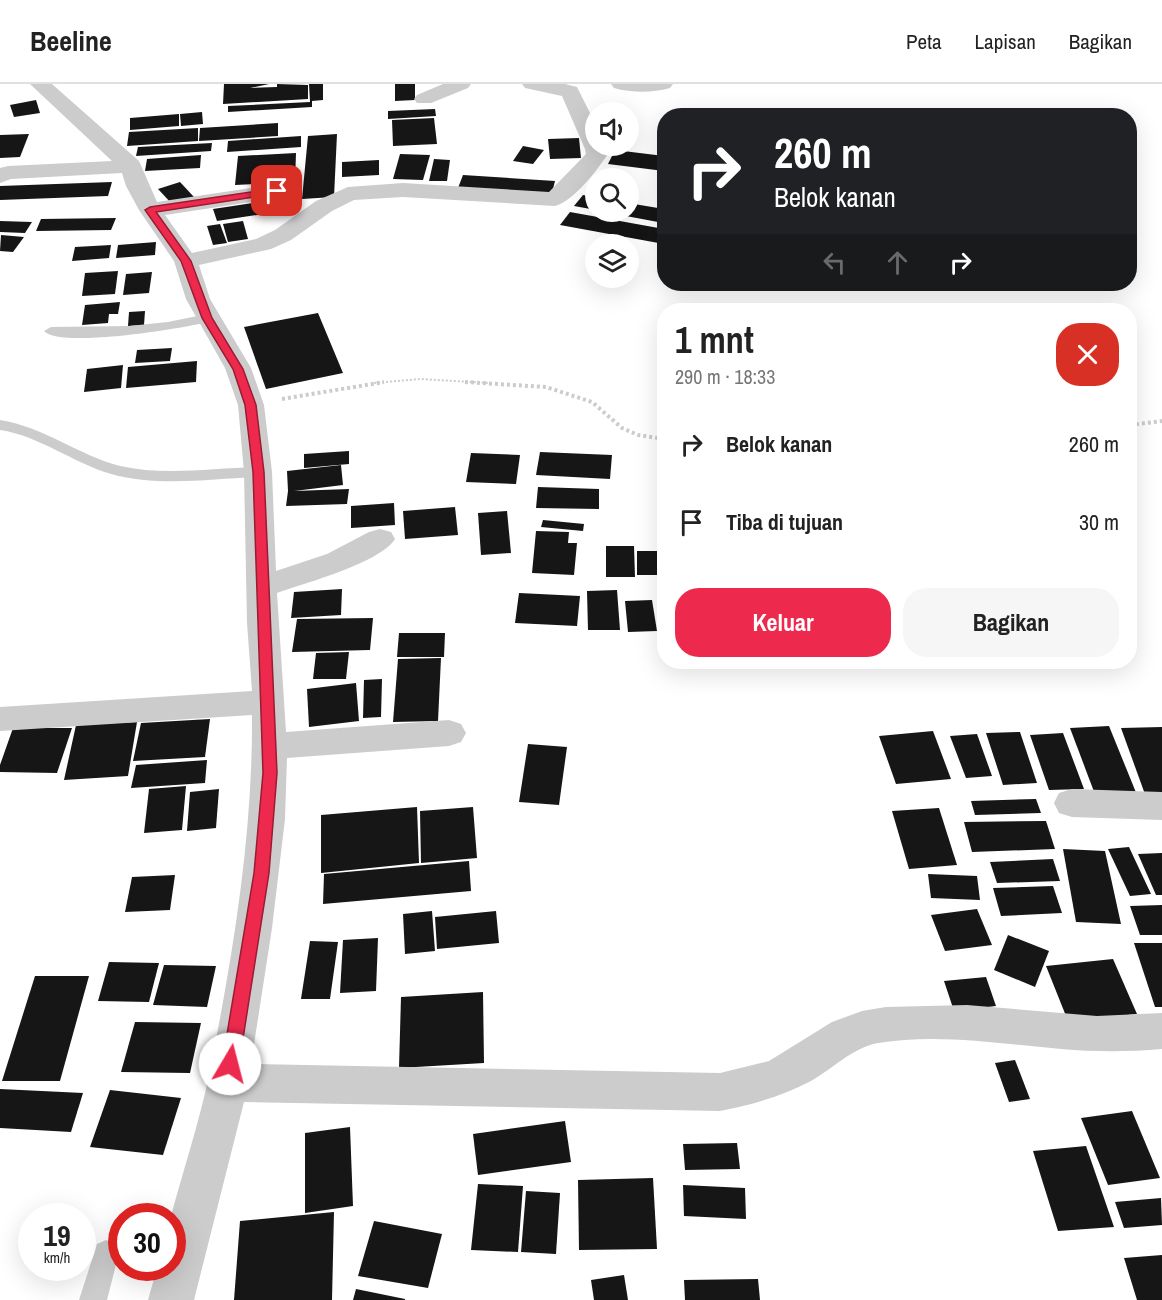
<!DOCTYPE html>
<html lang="id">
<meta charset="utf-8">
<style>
:root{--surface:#fff;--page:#f6f6f6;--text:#222;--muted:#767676;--line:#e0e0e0;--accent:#ed2a4d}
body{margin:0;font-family:"Archivo Narrow",sans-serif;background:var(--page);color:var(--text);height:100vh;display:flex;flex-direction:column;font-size:22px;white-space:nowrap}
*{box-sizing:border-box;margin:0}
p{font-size:20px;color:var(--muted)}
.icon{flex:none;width:33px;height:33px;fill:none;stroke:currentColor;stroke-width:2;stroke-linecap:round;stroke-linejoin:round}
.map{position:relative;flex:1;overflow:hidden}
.details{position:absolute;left:657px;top:219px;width:480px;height:366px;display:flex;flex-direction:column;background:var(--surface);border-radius:24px;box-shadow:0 6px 24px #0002}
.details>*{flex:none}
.banner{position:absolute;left:657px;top:24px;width:480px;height:183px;border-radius:24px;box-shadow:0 6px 24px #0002;background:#202124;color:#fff;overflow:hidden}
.controls{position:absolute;left:585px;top:18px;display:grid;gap:12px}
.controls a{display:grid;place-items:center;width:54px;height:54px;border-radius:50%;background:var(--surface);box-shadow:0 6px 24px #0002;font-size:30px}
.speed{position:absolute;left:18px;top:1119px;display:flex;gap:12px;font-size:30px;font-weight:700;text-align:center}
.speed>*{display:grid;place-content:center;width:78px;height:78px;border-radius:50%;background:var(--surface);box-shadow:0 6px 24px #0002;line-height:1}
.speed small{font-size:15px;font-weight:400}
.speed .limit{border:9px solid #d22;background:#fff;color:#111}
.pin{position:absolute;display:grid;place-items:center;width:51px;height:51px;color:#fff;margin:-26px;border-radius:12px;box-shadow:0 3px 9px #0006}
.me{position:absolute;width:66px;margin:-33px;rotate:8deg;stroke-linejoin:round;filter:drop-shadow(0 0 4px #0008)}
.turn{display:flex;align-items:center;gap:21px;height:126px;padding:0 18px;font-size:27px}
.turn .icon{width:78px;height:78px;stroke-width:2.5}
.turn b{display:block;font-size:42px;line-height:51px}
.lanes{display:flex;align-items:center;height:57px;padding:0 18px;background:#0003;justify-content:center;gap:30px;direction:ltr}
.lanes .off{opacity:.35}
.round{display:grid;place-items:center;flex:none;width:63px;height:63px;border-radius:24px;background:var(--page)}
.headline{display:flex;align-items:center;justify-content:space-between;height:102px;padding:0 18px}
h1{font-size:36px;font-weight:800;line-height:45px}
.action{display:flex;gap:12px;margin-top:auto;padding:12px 18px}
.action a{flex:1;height:69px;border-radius:24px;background:var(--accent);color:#fff;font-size:24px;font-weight:800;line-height:69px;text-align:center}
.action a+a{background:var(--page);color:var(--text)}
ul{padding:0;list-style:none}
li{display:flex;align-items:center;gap:18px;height:78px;padding:0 18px}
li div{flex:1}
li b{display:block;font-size:22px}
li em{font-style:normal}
header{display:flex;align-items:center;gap:36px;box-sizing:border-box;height:84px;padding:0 30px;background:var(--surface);border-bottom:2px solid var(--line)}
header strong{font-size:28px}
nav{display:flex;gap:33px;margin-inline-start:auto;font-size:21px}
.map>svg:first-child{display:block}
.building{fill:#161616}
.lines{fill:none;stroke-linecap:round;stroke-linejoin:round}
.path-far1{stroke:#ccc;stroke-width:2;stroke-dasharray:2 2;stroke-linecap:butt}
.path{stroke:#ccc;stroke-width:4;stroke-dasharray:3 3;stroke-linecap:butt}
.service{fill:#ccc;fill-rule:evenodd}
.minor{fill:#ccc;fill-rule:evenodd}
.route{fill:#ed2a4d;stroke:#9a1b32;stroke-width:1.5}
</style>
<header>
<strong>Beeline</strong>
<nav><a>Peta</a><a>Lapisan</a><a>Bagikan</a></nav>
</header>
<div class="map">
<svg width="1162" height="1216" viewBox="0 0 1162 1216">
<rect width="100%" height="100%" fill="#fff"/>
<!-- building -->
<g class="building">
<path d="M224,0H269L250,4L277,3V0L308,1V15L223,20Z"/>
<path d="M309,0H323V16L312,17V23L228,28V22L310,18Z"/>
<path d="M395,0H415V16L395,17Z"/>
<path d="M36,16L40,29L14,33L10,21Z"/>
<path d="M435,25L436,32L388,35V27Z"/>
<path d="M202,28L203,40L181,42L180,30Z"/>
<path d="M179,30V42L130,46V34Z"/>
<path d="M434,34L437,60L393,62L392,36Z"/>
<path d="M278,39V52L199,57L200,44Z"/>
<path d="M198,44V57L127,62L129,48Z"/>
<path d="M29,50L20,73L0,74V51Z"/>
<path d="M337,50L334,113L302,115L308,52Z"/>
<path d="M301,52V63L227,68L228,57Z"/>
<path d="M579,54L581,74L550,75L548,55Z"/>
<path d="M212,59L211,67L136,72L138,63Z"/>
<path d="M523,62L544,66L533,80L513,77Z"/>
<path d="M615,66L664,72V87L608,80Z"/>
<path d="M296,69L295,98L235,101L238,72Z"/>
<path d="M400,70L430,71L423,96L393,95Z"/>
<path d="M201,71L200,84L145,87L147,75Z"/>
<path d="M434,75L450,76L447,97H429Z"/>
<path d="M379,76V91L342,93V78Z"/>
<path d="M463,91L555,97L552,109L458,104Z"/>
<path d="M112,98L108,112L0,116V102Z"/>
<path d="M180,98L194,113L172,120L158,105Z"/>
<path d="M583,111L596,113V126L574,122Z"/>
<path d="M291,113L296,125L217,137L213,125Z"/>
<path d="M628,119L664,125V128L658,138L610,129L628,128Z"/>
<path d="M570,128L664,145V160L560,141Z"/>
<path d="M116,134L111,146L36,147L41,135Z"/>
<path d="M0,137L32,138L25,149L0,148Z"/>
<path d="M243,137L248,155L228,158L223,140Z"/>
<path d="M220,140L227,159L213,161L207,142Z"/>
<path d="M1,151L24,153L13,168L0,167Z"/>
<path d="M156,158L155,171L116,174L118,161Z"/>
<path d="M111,161L109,174L72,177L75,163Z"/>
<path d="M118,187L115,210L82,212L85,189Z"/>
<path d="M152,188L149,209L123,211L126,190Z"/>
<path d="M120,218L118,230H109L108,239L82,241L85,221Z"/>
<path d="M145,227L144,241L128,242L129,228Z"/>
<path d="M318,229L343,289L266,305L244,243Z"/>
<path d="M172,264L170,277L135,279L137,266Z"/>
<path d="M197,277L196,298L126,304L128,283Z"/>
<path d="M123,281L121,304L84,308L87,285Z"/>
<path d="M349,367V380L304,384V370Z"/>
<path d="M540,368L612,371L610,395L536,391Z"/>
<path d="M471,369L520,371L516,400L466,398Z"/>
<path d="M341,381L343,401L294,407L349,405L347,420L286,422L288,407L287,387Z"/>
<path d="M538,403L599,405V425L536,424Z"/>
<path d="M394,419L395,441L351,444V422Z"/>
<path d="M455,423L458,451L405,455L403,427Z"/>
<path d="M507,427L511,469L481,471L478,429Z"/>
<path d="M543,436L584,440L583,447L541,443Z"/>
<path d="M536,447L569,448L568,459H577L574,491L532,489Z"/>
<path d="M606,462H634L635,493H606Z"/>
<rect x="637" y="467" width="27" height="24"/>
<path d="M342,505L341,531L291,534L294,508Z"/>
<path d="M617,506L620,546H588L587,507Z"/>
<path d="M519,509L580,512L577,542L515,539Z"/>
<path d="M652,516L657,547L628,548L625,517Z"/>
<path d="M373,534L370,566L292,568L297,535Z"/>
<path d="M399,549H445L444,573H397Z"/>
<path d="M349,568L346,595H313L316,569Z"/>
<path d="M441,574L438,637L393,638L398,575Z"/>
<path d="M382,595L381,633L363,634L364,596Z"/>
<path d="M356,599L359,637L309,643L307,605Z"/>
<path d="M210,635L205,673L133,677L141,639Z"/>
<path d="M137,638L128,692L64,696L76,641Z"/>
<path d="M1109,642L1137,711L1096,713L1070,644Z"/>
<path d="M1162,643V712L1146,713L1121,644Z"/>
<path d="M13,644H72L57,689L0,688V681Z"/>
<path d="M933,647L951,695L896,700L879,652Z"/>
<path d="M1020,648L1037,699L1003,701L986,649Z"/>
<path d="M1063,649L1084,705L1049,706L1030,651Z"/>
<path d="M977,650L992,692L966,694L950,652Z"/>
<path d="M528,660L567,663L559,721L519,718Z"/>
<path d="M207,676L205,699L131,704L136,681Z"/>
<path d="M186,702L182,746L144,749L149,705Z"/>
<path d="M219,705L216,744L187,747L190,708Z"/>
<path d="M1036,715L1041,729L975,731L971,717Z"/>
<path d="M417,723L419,779L321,789V731Z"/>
<path d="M473,723L477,774L421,779L420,727Z"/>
<path d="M939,724L957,781L909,785L892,727Z"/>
<path d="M1046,737L1055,765L972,768L964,738Z"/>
<path d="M1129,763L1151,810L1130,812L1108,765Z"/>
<path d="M1063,765L1105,767L1121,840L1076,838Z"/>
<path d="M1162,769V811H1156L1138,770Z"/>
<path d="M1053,775L1060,797L997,799L990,778Z"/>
<path d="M469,777L471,807L323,820L324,790Z"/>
<path d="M928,790L977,792L980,816L931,814Z"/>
<path d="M175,791L170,826L125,828L132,793Z"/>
<path d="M1053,802L1062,829L1001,832L993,804Z"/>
<path d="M1162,821V851H1140L1130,822Z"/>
<path d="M977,825L992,861L945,867L931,831Z"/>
<path d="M432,827L435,867L405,870L403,830Z"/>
<path d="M496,827L499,859L437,865L435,833Z"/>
<path d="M1008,851L1049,867L1035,903L994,886Z"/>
<path d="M378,854L376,907L340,909L343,856Z"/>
<path d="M310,857L338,858L330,915H301Z"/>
<path d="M1134,859H1162V923H1155Z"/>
<path d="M1113,875L1137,930L1068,937L1046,882Z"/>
<path d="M109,878L159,879L149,918L98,917Z"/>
<path d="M164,881L216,882L207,923L153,921Z"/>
<path d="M35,892H89L60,997H2Z"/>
<path d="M986,893L996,922L954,927L944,897Z"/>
<path d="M483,908L484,979L399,984L401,913Z"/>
<path d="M135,938L201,939L190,989L121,988Z"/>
<path d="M1015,976L1030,1015L1009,1018L995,979Z"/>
<path d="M0,1005L83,1009L71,1048L0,1044Z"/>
<path d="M110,1006L181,1014L163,1071L90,1063Z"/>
<path d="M1132,1027L1160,1094L1108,1101L1081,1034Z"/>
<path d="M565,1037L571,1078L478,1091L473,1050Z"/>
<path d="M350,1043L353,1122L305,1129V1049Z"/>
<path d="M737,1059L740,1085L685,1086L683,1060Z"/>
<path d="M1086,1062L1114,1143L1058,1147L1033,1067Z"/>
<path d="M653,1094L657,1165L579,1166L578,1096Z"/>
<path d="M478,1100L523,1102L518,1168L471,1166Z"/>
<path d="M683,1101L745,1104L746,1135L684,1132Z"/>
<path d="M526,1107L560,1109L556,1170L521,1168Z"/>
<path d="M1161,1114L1162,1141L1124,1144L1115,1118Z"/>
<path d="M334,1128L332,1216H234L240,1137Z"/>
<path d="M374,1137L442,1150L428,1204L358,1192Z"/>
<path d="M1162,1171V1216H1137L1124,1174Z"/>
<path d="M624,1191L628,1216H594L591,1196Z"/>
<path d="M758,1195L760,1216H685L684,1196Z"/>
<path d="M356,1205L405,1215V1216H353Z"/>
</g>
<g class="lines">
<!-- path-far1 -->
<path class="path-far1" d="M374,299L420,295L489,299"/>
<!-- path -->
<g class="path">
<path d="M465,298L546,303L592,318L622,344L638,351L664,355"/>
<path d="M282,315L384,298"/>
<path d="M1130,341L1162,337"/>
</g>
<!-- service -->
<g class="service">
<path d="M207,230L214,234L212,237C187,244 59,265 44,247L51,243L129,242L168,238Z"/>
<path d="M0,336C44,343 78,371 120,382C164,392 213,384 258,383L264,384L266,388L264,392L258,393C210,395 158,403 111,390C73,379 40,352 0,346Z"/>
<path d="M106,1156L115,1160L119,1169L107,1216H79L97,1160Z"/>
</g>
<!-- minor -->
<g class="minor">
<path d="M30,0H52L139,77L157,118L277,100L285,102L288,107L285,112L277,114L165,131L192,169L256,155L275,146L316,117L348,103L403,99L549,108L586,70L585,65L562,12L525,4L522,0H565L577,3L596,41V62H605L608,70C597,86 574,117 555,122L403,113L354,116L332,127L291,156L271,165L199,181L210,215L251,284L264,321L272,388L276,487L327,470L369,448L380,445L391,448L395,455C380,479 305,499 277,509L286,648L449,636L461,640L466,649L461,658L449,662L287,674L285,735L272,844L251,980L720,989L769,977L832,938L862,927L886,923L967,921L1097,932L1162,929V965C1128,968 1095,968 1061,965C1002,960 938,949 878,959C852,964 834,984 811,997C783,1012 751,1021 720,1027L244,1018L194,1216H148L157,1184H172V1132H171C183,1087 198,1042 208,996C232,877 253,753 252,631L0,647V623L252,607L247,539L244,388L238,321L225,284L186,215L174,177L139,126L126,102L122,89L11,95L0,99V84L8,82L112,77Z"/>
<path d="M443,0H471L468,4L431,19H417L414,15L417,11Z"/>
<path d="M611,0H673L670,4C652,9 632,9 614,4Z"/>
<path d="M1072,705L1162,708V736L1072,733L1059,729L1054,719L1059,709Z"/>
</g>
</g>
<!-- route -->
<path class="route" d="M277,104L281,105V109L156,128L191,177L212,234L243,285L256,321L264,388L277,689L269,789L239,980L236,985L230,988L224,985L222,980L254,789L263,689L253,388L245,321L233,285L202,234L181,177L145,126L150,123Z"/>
</svg>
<div class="controls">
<a><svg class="icon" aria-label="sound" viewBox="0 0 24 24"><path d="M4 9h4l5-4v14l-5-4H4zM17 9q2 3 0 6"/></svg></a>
<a><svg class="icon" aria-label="search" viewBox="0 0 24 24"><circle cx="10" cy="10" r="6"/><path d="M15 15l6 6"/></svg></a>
<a><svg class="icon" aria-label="layers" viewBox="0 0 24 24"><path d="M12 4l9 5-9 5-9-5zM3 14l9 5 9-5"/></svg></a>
</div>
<div class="speed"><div>19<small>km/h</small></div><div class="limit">30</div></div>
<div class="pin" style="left:277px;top:107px;background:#d93025"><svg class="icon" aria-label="arrive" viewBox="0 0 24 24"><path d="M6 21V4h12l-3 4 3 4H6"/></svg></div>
<svg class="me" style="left:230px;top:980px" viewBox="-20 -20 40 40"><circle r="19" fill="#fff"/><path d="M0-13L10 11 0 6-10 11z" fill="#ed2a4d"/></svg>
<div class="banner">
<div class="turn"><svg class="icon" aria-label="right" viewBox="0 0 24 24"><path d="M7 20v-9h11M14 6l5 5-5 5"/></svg><div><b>260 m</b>Belok kanan</div></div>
<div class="lanes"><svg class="icon off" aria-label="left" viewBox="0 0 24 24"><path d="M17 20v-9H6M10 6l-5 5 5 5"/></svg><svg class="icon off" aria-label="ahead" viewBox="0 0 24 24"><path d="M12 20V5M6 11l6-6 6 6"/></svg><svg class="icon" aria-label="right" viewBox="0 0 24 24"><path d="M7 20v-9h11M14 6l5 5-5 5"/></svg></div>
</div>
<section class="details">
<div class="headline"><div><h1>1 mnt</h1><p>290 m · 18:33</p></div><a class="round" style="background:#d93025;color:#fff"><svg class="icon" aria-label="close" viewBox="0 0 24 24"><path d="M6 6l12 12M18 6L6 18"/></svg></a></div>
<ul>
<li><svg class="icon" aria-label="right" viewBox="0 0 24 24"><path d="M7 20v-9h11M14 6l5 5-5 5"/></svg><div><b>Belok kanan</b></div><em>260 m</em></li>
<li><svg class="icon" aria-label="arrive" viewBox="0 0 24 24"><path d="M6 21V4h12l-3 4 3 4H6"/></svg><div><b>Tiba di tujuan</b></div><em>30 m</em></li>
</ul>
<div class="action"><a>Keluar</a><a>Bagikan</a></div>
</section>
</div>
